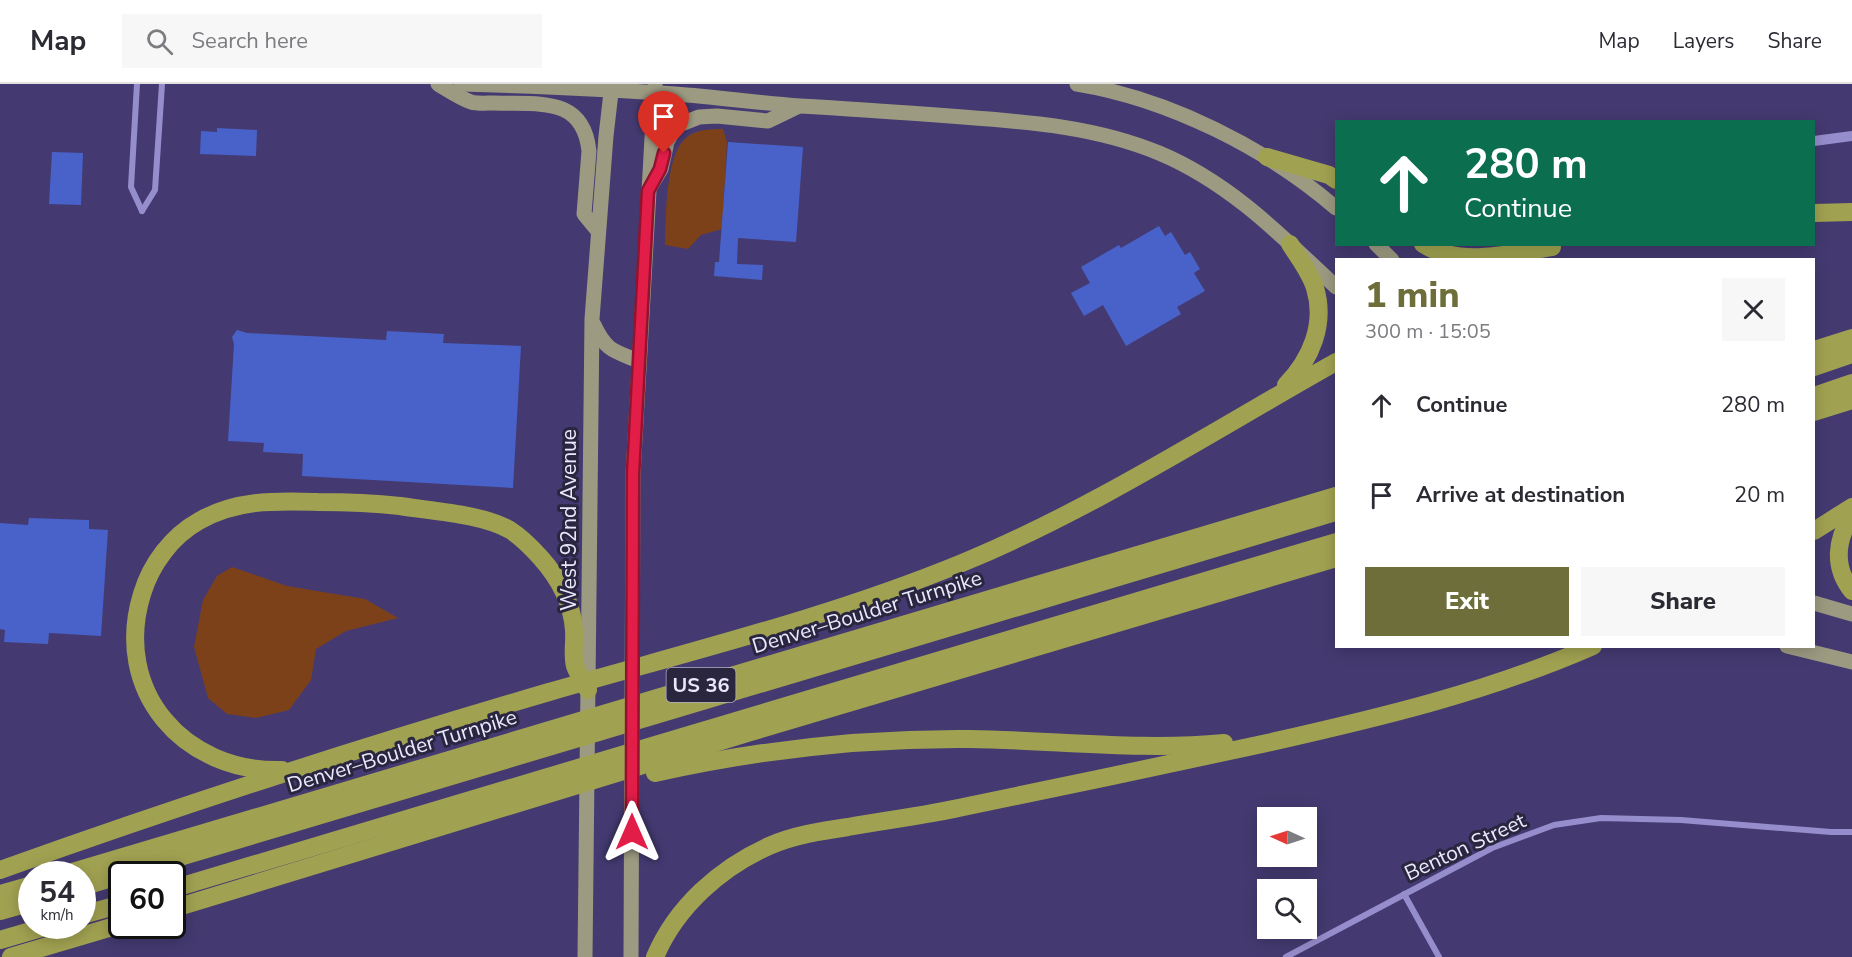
<!DOCTYPE html>
<meta charset="utf-8">
<style>
:root{--surface:#fff;--page:#f7f7f7;--text:#2b2b33;--muted:#7c7c81;--line:#e1e1e2;--accent:#6d6e3a}
body{margin:0;font-family:"Nunito Sans",sans-serif;background:var(--page);color:var(--text);height:100vh;display:flex;flex-direction:column;font-size:22px;white-space:nowrap}
*{box-sizing:border-box;margin:0}
p{font-size:20px;color:var(--muted)}
.icon{flex:none;width:33px;height:33px;fill:none;stroke:currentColor;stroke-width:2;stroke-linecap:round;stroke-linejoin:round}
.map{position:relative;flex:1;overflow:hidden}
.details{position:absolute;left:1335px;top:174px;width:480px;height:390px;display:flex;flex-direction:column;background:var(--surface);border-radius:0px;box-shadow:0 3px 15px #0003}
.details>*{flex:none}
.top-card{position:absolute;left:1335px;top:36px;width:480px;height:126px;border-radius:0px;box-shadow:0 3px 15px #0003;background:#0b6e4f;color:#fff;overflow:hidden}
.needle{width:39px;rotate:273deg}
.controls{position:absolute;left:1257px;top:723px;display:grid;gap:12px}
.controls a{display:grid;place-items:center;width:60px;height:60px;border-radius:0px;background:var(--surface);box-shadow:0 3px 15px #0003;font-size:30px}
.speed{position:absolute;left:18px;top:777px;display:flex;gap:12px;font-size:30px;font-weight:700;text-align:center}
.speed>*{display:grid;place-content:center;width:78px;height:78px;border-radius:50%;background:var(--surface);box-shadow:0 3px 15px #0003;line-height:1}
.speed small{font-size:15px;font-weight:400}
.speed .limit{border:3px solid #111;border-radius:9px;background:#fff;color:#111}
.pin{position:absolute;display:grid;place-items:center;width:51px;height:51px;color:#fff;margin:-62px -26px;border-radius:50% 50% 50% 0;rotate:-45deg;box-shadow:0 0 6px #0007}
.pin .icon{rotate:45deg}
.me{position:absolute;width:66px;margin:-33px;rotate:0deg;stroke-linejoin:round;filter:drop-shadow(0 0 4px #0008)}
.turn{display:flex;align-items:center;gap:21px;height:126px;padding:0 30px;font-size:27px}
.turn .icon{width:78px;height:78px;stroke-width:2.5}
.turn b{display:block;font-size:42px;line-height:51px}
.round{display:grid;place-items:center;flex:none;width:63px;height:63px;border-radius:0px;background:var(--page)}
.head{display:flex;align-items:center;justify-content:space-between;height:102px;padding:0 30px}
h1{font-size:36px;font-weight:800;line-height:45px;color:var(--accent)}
.button{display:flex;gap:12px;margin-top:auto;padding:12px 30px}
.button a{flex:1;height:69px;border-radius:0px;background:var(--accent);color:#fff;font-size:24px;font-weight:800;line-height:69px;text-align:center}
.button a+a{background:var(--page);color:var(--text)}
ul{padding:0;list-style:none}
li{display:flex;align-items:center;gap:18px;height:90px;padding:0 30px}
li div{flex:1}
li b{display:block;font-size:22px}
li em{font-style:normal}
header{display:flex;align-items:center;gap:36px;box-sizing:border-box;height:84px;padding:0 30px;background:var(--surface);border-bottom:2px solid var(--line)}
header strong{font-size:28px}
nav{display:flex;gap:33px;margin-inline-start:auto;font-size:21px}
.search{width:420px;height:54px;background:var(--page);display:flex;align-items:center;gap:15px;box-sizing:border-box;padding:0 21px;border-radius:0px;color:var(--muted);font-size:22px}
.map>svg:first-child{display:block}
.green{fill:#7d411a}
.building{fill:#4962c9}
.lines{fill:none;stroke-linecap:round;stroke-linejoin:round}
.minor{stroke:#968dcc;stroke-width:6}
.tertiary{stroke:#968dcc;stroke-width:10}
.primary{stroke:#9d9a82;stroke-width:15}
.motorway{stroke:#a1a251;stroke-width:18}
.route-casing{stroke:#92132f;stroke-width:15}
.route{stroke:#e11d48;stroke-width:10}
.labels{text-anchor:middle;dominant-baseline:central;stroke-width:6;stroke-linejoin:round;paint-order:stroke}
.shield{fill:#2a2640;stroke:#b0aec4;stroke-width:1.5}
.shield-label{font-size:20px;font-weight:bold;fill:#e9e8fc}
.street-label{font-size:21px;fill:#e9e8fc;stroke:#2a2640}
</style>
<header>
<strong>Map</strong>
<div class="search"><svg class="icon" aria-label="search" viewBox="0 0 24 24"><circle cx="10" cy="10" r="6"/><path d="M15 15l6 6"/></svg>Search here</div>
<nav><a>Map</a><a>Layers</a><a>Share</a></nav>
</header>
<div class="map">
<svg width="1852" height="873" viewBox="0 0 1852 873">
<rect width="100%" height="100%" fill="#443a71"/>
<!-- green -->
<g class="green">
<path d="M723,45L727,58L722,145L701,151L688,165L665,161C666,135 665,70 687,53C697,45 711,45 723,45Z"/>
<path d="M232,483L287,502L365,515L398,534L346,547L316,565L311,596L289,626L256,634L227,630L208,614L194,563L203,516L217,492Z"/>
</g>
<!-- building -->
<g class="building">
<path d="M217,44L257,46L256,72L200,70L201,47L217,48Z"/>
<path d="M728,58L803,63L796,158L738,154L737,180L763,181L762,196L714,192L715,178H719Z"/>
<path d="M52,68L83,69L81,121L49,120Z"/>
<path d="M1159,142L1165,152L1171,148L1185,171L1190,168L1200,185L1194,189L1205,207L1177,223L1181,230L1126,262L1103,221L1084,232L1071,209L1090,199L1081,183L1119,161L1121,164Z"/>
<path d="M237,246L247,249L386,256L387,247L444,250L443,259L521,262L513,404L302,392L303,370L263,368L264,359L228,357L234,260L232,253Z"/>
<path d="M29,434L89,436V445L108,446L101,552L49,549L48,560L4,558L5,546L0,545V439L28,441Z"/>
</g>
<g class="lines">
<!-- minor -->
<g class="minor">
<path d="M137,0L131,103L142,127"/>
<path d="M142,127L155,106L162,0"/>
<path d="M1404,810L1439,873"/>
<path d="M1286,873L1492,764L1554,741L1601,734L1681,736L1831,748H1852"/>
</g>
<!-- tertiary -->
<path class="tertiary" d="M1814,57L1852,52"/>
<!-- primary -->
<g class="primary">
<path d="M438,0C448,6 460,14 471,18C478,20 487,19 494,19C537,21 583,11 589,67L584,130L598,147"/>
<path d="M461,0C533,2 604,5 675,10C717,13 758,19 800,22C855,25 909,29 963,33C1030,38 1096,43 1159,69C1229,98 1282,152 1336,203"/>
<path d="M1077,0C1169,15 1266,64 1336,124"/>
<path d="M649,105L661,85L667,58L676,42L699,33L717,32L768,37L797,23"/>
<path d="M1376,160L1392,176"/>
<path d="M594,241C606,267 614,267 639,277"/>
<path d="M1814,519L1852,530"/>
<path d="M1787,562L1852,578"/>
<path d="M585,873L592,235L606,52L612,0"/>
<path d="M631,873L633,390L655,1"/>
</g>
<!-- motorway -->
<g class="motorway">
<path d="M1267,73L1329,91L1336,96"/>
<path d="M1814,129L1852,128"/>
<path d="M1423,160C1461,184 1510,169 1552,163"/>
<path d="M1814,266L1852,254"/>
<path d="M1814,283L1852,270"/>
<path d="M1286,301C1311,275 1326,240 1315,204C1310,188 1299,174 1290,160"/>
<path d="M1814,312L1852,299"/>
<path d="M1814,328L1852,316"/>
<path d="M1852,431C1836,456 1833,483 1852,507"/>
<path d="M1814,447L1852,423"/>
<path d="M282,686C184,689 112,607 142,510C151,480 172,452 199,437C237,415 277,417 318,418C345,418 373,419 400,422C431,427 483,430 510,446C521,453 531,463 540,473C559,494 572,518 574,546C575,557 572,571 575,582C578,590 584,599 588,606"/>
<path d="M655,689C758,666 864,654 970,655C1055,656 1140,667 1224,659"/>
<path d="M0,786C181,721 364,662 549,608C687,568 828,534 962,479C1093,425 1213,347 1336,278"/>
<path d="M66,790L1336,412"/>
<path d="M123,790L1336,428"/>
<path d="M82,803L122,791"/>
<path d="M172,805L1336,458"/>
<path d="M0,810L32,801"/>
<path d="M172,825L751,648L1336,474"/>
<path d="M0,827L32,818"/>
<path d="M82,831L122,820"/>
<path d="M0,856L48,842"/>
<path d="M11,873L122,840"/>
<path d="M655,873C676,823 720,784 769,762C794,751 821,747 848,743C888,736 928,731 968,722C1068,701 1167,681 1267,659C1378,634 1488,608 1593,562"/>
</g>
</g>
<g class="lines">
<!-- route casing -->
<g class="route-casing">
<path id="route" d="M632,748L633,390L648,107L660,85L664,69"/>
</g>
<!-- route -->
<use href="#route" class="route"/>
</g>
<g class="labels">
<!-- shield labels -->
<rect class="shield" x="666.5" y="584" width="69" height="34" rx="4.5"/>
<g class="shield-label">
<text x="701" y="601">US 36</text>
</g>
<!-- street labels -->
<g class="street-label">
<text transform="translate(569 436) rotate(-90)">West 92nd Avenue</text>
<text transform="translate(867 528) rotate(-17)">Denver–Boulder Turnpike</text>
<text transform="translate(402 667) rotate(-17)">Denver–Boulder Turnpike</text>
<text transform="translate(1465 763) rotate(-25)">Benton Street</text>
</g>
</g>
</svg>
<div class="controls">
<a><svg class="needle" viewBox="-14 -14 28 28"><path d="M0-13l5 13h-10z" fill="#e53935"/><path d="M0 13l5-13h-10z" fill="#7c7c81"/></svg></a>
<a><svg class="icon" aria-label="search" viewBox="0 0 24 24"><circle cx="10" cy="10" r="6"/><path d="M15 15l6 6"/></svg></a>
</div>
<div class="speed"><div>54<small>km/h</small></div><div class="limit">60</div></div>
<div class="pin" style="left:664px;top:69px;background:#d93025"><svg class="icon" aria-label="arrive" viewBox="0 0 24 24"><path d="M6 21V4h12l-3 4 3 4H6"/></svg></div>
<svg class="me" style="left:632px;top:748px" viewBox="-20 -20 40 40"><path d="M0-17L14 15 0 8-14 15z" fill="#e11d48" stroke="#fff" stroke-width="4"/></svg>
<div class="top-card">
<div class="turn"><svg class="icon" aria-label="ahead" viewBox="0 0 24 24"><path d="M12 20V5M6 11l6-6 6 6"/></svg><div><b>280 m</b>Continue</div></div>
</div>
<section class="details">
<div class="head"><div><h1>1 min</h1><p>300 m · 15:05</p></div><a class="round"><svg class="icon" aria-label="close" viewBox="0 0 24 24"><path d="M6 6l12 12M18 6L6 18"/></svg></a></div>
<ul>
<li><svg class="icon" aria-label="ahead" viewBox="0 0 24 24"><path d="M12 20V5M6 11l6-6 6 6"/></svg><div><b>Continue</b></div><em>280 m</em></li>
<li><svg class="icon" aria-label="arrive" viewBox="0 0 24 24"><path d="M6 21V4h12l-3 4 3 4H6"/></svg><div><b>Arrive at destination</b></div><em>20 m</em></li>
</ul>
<div class="button"><a>Exit</a><a>Share</a></div>
</section>
</div>
